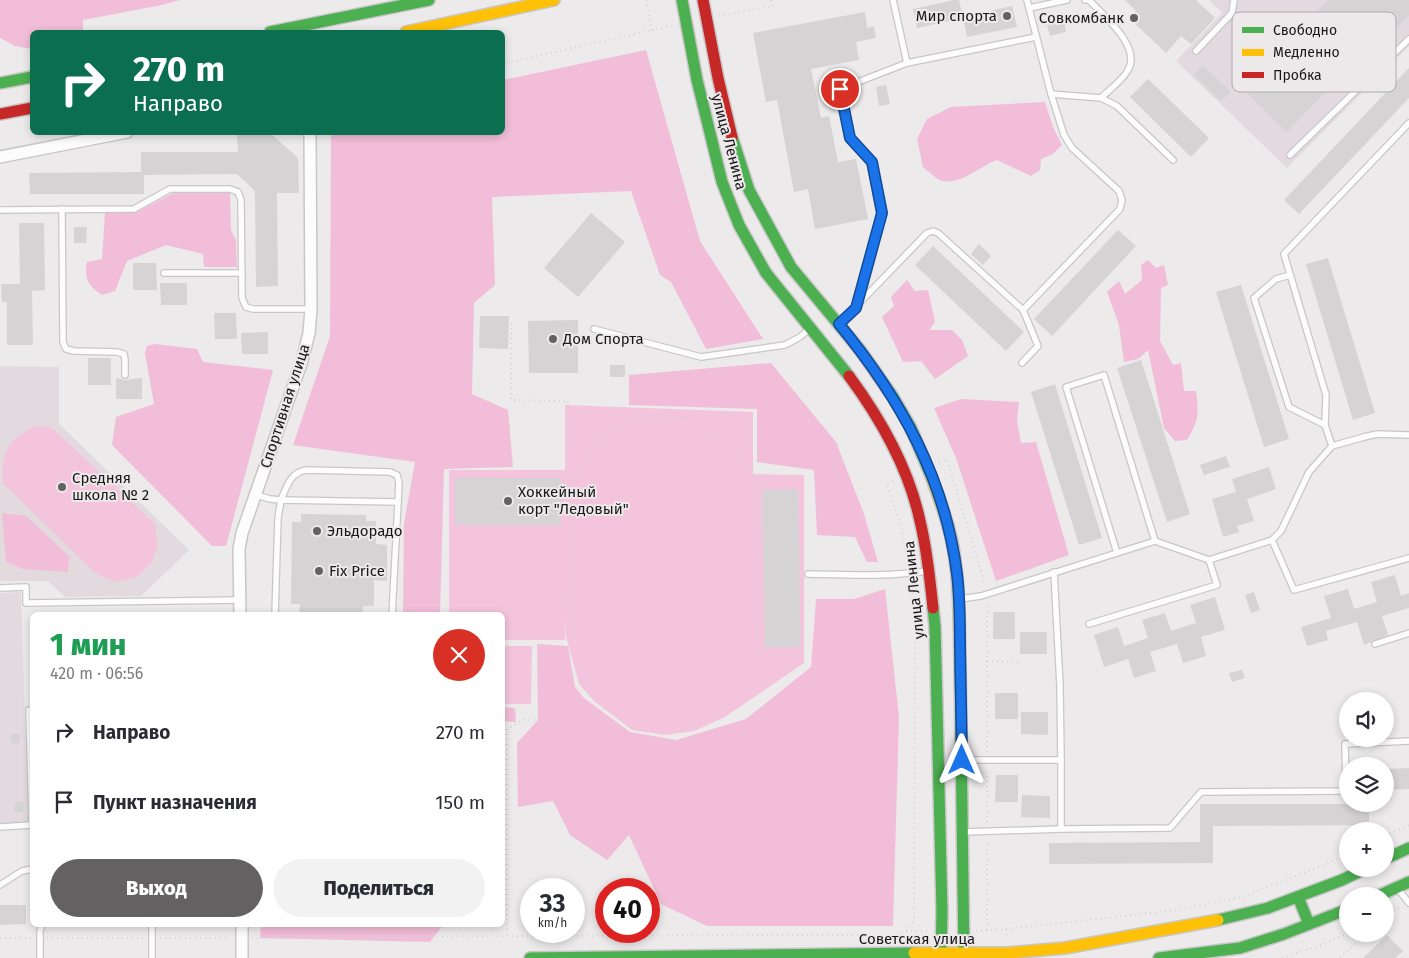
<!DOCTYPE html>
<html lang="ru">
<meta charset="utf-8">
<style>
:root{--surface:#fff;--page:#f2f2f3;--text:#2b2b33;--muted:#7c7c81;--accent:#636162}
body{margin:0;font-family:"Fira Sans",sans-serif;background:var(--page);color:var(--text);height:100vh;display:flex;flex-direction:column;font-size:19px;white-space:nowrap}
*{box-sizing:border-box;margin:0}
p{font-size:16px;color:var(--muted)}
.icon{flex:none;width:28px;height:28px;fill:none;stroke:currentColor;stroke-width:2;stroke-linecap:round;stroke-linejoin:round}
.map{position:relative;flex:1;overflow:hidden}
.drawer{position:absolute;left:30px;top:612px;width:475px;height:315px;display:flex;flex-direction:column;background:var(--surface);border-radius:8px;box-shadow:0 2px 8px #0003}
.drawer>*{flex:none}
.top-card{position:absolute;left:30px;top:30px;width:475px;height:105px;border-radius:8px;box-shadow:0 2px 8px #0003;background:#0b6e4f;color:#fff;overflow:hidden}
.buttons{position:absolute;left:1339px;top:692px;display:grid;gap:10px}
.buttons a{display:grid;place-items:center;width:55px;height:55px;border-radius:50%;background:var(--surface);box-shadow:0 2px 8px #0003;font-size:25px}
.speed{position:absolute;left:520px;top:878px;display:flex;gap:10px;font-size:25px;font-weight:700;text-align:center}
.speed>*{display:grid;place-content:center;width:65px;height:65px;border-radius:50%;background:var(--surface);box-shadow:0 2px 8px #0003;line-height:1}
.speed small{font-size:12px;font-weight:400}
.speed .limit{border:8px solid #d22;background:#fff;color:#111}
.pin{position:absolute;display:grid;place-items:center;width:42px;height:42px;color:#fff;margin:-21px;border:2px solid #fff;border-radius:50%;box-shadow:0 1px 5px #0007}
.me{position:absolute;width:55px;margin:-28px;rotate:0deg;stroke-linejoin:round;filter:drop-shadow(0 0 4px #0008)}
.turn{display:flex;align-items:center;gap:18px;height:105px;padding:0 20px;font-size:22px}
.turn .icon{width:65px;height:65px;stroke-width:2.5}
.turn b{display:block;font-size:35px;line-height:42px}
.round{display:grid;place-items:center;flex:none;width:52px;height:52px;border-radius:26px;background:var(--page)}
.headline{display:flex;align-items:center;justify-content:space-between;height:85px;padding:0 20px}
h1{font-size:30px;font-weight:800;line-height:38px;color:#1e9e55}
.primary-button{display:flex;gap:10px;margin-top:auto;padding:10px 20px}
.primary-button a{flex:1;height:58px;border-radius:30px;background:var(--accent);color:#fff;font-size:20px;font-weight:800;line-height:58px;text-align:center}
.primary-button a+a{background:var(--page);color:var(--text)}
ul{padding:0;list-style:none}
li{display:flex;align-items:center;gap:15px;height:70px;padding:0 20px}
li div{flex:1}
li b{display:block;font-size:19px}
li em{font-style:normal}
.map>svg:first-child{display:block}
.built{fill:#e2dade}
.green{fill:#f4c4dc}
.forest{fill:#f2bdd8}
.building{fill:#d5d3d4}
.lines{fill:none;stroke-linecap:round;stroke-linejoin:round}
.lane-casing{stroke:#c8c6c7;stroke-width:8}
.street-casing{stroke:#c8c6c7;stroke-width:14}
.fast-casing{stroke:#c8c6c7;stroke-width:14}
.slow-casing{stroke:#c8c6c7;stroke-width:14}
.jam-casing{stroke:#c8c6c7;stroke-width:14}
.path{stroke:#d2d2d2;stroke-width:2;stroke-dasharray:1 4;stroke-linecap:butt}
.lane{stroke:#fcfcfc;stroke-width:5.5}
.street{stroke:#fcfcfc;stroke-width:11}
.fast{stroke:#4caf50;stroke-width:11}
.slow{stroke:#ffc107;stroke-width:11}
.jam{stroke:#c62828;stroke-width:11}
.route-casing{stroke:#114b97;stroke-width:12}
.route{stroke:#1a73e8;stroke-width:9}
.poi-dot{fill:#636162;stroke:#ede9ea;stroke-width:2}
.labels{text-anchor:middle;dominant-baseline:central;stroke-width:4;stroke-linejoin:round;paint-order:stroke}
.poi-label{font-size:15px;fill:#191718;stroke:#ede9ea;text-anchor:start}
.street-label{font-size:15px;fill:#191718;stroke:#ede9ea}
.key{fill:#ede9ea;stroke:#adaaab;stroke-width:1}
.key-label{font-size:14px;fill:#191718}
</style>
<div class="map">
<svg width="1409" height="958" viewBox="0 0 1409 958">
<rect width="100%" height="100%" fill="#eceaeb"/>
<!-- built -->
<g class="built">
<path d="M1209,0H1409V46L1287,168L1176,61L1222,13Z"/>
<path d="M0,366L59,367V424L189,550L141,596L65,597L48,581H0Z"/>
<path d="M21,592L28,823H0V593Z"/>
</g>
<!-- green -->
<g class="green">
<path d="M565,405L753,412V474L804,475V663L725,717L694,731L666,735L632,730L594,701L579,684L566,637V617L565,640H503L502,615H449V470H565Z"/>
<path d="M37,426L52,428L155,524L158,546L152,562L137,577L115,582L95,573L3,483C0,452 10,437 37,426Z"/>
<path d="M503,646H532L531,704H503Z"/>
</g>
<!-- forest -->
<g class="forest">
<path d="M0,0H180L162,5L83,20V32H32V49L15,46L0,38Z"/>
<path d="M646,50L700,241L763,339L706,349L671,282L660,275L631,191L492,197L495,285L474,303L472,394L508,410L513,467L444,469L440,615H403L404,523L415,462L293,445L330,336L331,133L502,132L503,80Z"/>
<path d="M1045,102L1053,127L1062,145L1053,154L1041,159L1040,170L1031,176L997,160C980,166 961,185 942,181C936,179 928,171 923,167L917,139L927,119L951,107Z"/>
<path d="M181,192H230L231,230L236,240L237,267H204L203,254L166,245L127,261L115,291L102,295C88,285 84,280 87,262L102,259L105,213L137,212L171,194Z"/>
<path d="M1148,260L1156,268L1164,265L1168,285L1161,288L1160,341L1173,365L1181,363L1184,391H1196C1199,415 1199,420 1187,440L1175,441L1164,428L1148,350L1138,359L1124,362L1119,325L1107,292L1119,281L1125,294L1142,280L1141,265Z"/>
<path d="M907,280L915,291L928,290L935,322L929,330H952L962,340L968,356L935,379L921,361L903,362L882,317L894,306L891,297Z"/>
<path d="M155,344L197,349L203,362L273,370L226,546H212L112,445L116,417L154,404L145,353L147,346Z"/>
<path d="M771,363L836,442L864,514L878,562H867L855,537L817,535L814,470L757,462V409L629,405V375Z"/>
<path d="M961,399L1019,402L1017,420L1021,443L1036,442L1069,555L996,581L956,458L934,408Z"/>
<path d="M2,513L26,516L69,556L68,572L23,569L6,562Z"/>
<path d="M885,589L899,717L893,926H707L661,904L629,835L607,860L570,835L553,801L518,807L517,743L538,720L537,644L568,646L575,687L584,698L630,732L676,740L746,719L811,667L816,599H854Z"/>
<path d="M503,707L515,708L516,722L503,721Z"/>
<path d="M261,925H443L430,942L260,938Z"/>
</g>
<!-- building -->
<g class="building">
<path d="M954,0H959L963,18L917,28L913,9Z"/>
<path d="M1125,0H1196L1215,18L1191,44L1181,36L1166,53L1129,18L1136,11Z"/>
<path d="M1328,0H1409V16L1394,30L1387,23L1329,83L1331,86L1287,132L1242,88Z"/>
<path d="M1012,6L1017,27L967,37L963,17Z"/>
<path d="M865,12L867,28L874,26L876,38L856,42L859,60L811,69L821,118L829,116L838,162L856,159L868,219L815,229L808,189L794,192L777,100L766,102L753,33Z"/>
<path d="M1064,21L1066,32L1050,36L1047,25Z"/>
<path d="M1203,65L1231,92L1221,101L1194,75Z"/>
<path d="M1409,68V98L1299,214L1284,200Z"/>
<path d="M1148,79L1209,138L1191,157L1130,97Z"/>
<path d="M886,85L890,104L879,106L876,87Z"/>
<path d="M237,132H269L298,158L299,193H277L278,286L256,287L255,191L237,174L144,175V194H30L29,173L141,172V152H238Z"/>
<path d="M591,213L625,242L578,297L544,268Z"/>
<path d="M19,223H44L45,290L32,291L33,345H7V302H2L1,284H20Z"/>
<path d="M74,227H87L86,243H74Z"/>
<path d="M1118,230L1136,246L1052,336L1034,319Z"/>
<path d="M979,244L991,256L983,265L971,254Z"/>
<path d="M933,246L1024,332L1006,351L915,265Z"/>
<path d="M1328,258L1375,413L1353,420L1306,264Z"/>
<path d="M133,263H156L157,290H133Z"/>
<path d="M160,283H187V305H161Z"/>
<path d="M1241,285L1289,439L1264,447L1216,292Z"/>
<path d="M214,313H236L237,339H215Z"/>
<path d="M480,316H509L508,349L479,348Z"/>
<path d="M578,320V373H529L528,321Z"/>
<path d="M268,332V354H242L241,333Z"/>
<rect x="88" y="358" width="23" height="27"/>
<path d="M1141,360L1190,514L1167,522L1117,368Z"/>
<rect x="610" y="365" width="15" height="12"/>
<path d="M116,378L125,380L142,378V399H116Z"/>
<path d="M1055,384L1102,538L1079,545L1031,392Z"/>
<path d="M1226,456L1230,467L1204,475L1200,465Z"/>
<path d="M1269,467L1276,489L1247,499L1254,521L1237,526L1239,532L1223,537L1212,499L1236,492L1232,479Z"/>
<rect x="455" y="478" width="106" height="47"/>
<path d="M798,489L801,647H765L762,490Z"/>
<path d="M301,514L366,515V521H376V544L387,545V581L374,580V606H363V613L299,612L300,604H291L292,522H301Z"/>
<path d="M1395,575L1401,596L1409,593V608L1382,616L1388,635L1364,645L1357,622L1326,631L1328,640L1307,646L1301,627L1331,618L1324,596L1348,589L1354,609L1377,602L1371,582Z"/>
<path d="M1254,592L1260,610L1251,613L1245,595Z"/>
<path d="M1215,597L1225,630L1201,637L1206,656L1183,663L1177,644L1150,652L1156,671L1134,678L1128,659L1104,667L1094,635L1118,627L1124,646L1148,638L1142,620L1165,613L1171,631L1196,623L1190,605Z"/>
<rect x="993" y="612" width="22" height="27"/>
<rect x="1020" y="632" width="27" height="22"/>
<path d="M1242,670L1245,678L1232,682L1229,673Z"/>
<rect x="995" y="693" width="23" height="26"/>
<path d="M1021,712H1048V735L1021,734Z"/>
<rect x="11" y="734" width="9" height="9"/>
<path d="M1409,768V789L1385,790V769Z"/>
<path d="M996,775H1018V802H995Z"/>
<path d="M1022,795L1050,796V818L1021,817Z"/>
<path d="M15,802H24L23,812H14Z"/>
<path d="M1200,804H1369V825L1213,826V863L1049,864V843L1200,842Z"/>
<path d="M0,905H26V924L0,925Z"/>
<path d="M1387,935L1403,951L1395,958H1363Z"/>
</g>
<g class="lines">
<!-- lane casing -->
<g class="lane-casing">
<g id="lane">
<path d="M1029,8L1067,0"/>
<path d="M1196,51L1232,13L1234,0"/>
<path d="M907,63L1036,37"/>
<path d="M1051,94L1101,98C1109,90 1122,81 1128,70C1142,47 1103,15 1089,0H1085"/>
<path d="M1101,98L1117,106L1173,160"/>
<path d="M1290,155L1409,39"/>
<path d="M62,209L63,342L66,349L74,351L117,352L124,354L125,360V375"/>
<path d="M0,210L134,209L170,189H230L238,192L241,200L242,298L246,307L253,309H311"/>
<path d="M164,273H242"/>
<path d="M1290,275L1276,279L1254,298L1289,407L1325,425"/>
<path d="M856,306L882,213L872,162L850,137L840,89L907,63L893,0"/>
<path d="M839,324L927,233L933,231L938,233L1023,310L1120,209L1122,200L1119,191L1072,148L1064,135L1051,94L1027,0"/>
<path d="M594,329L701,357L785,345L800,337L809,329"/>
<path d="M1022,363L1038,346L1023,310"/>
<path d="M1332,446L1364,437L1377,434L1409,435"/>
<path d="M256,495L270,499L281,500C287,486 290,473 306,470L390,472L397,475L399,483L398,502L392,615"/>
<path d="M1272,540L1281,531L1309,472L1332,446L1325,425L1326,395L1284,254L1409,123"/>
<path d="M1117,553L1066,387L1104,375L1155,541"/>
<path d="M1054,572L1060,686L1061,760"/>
<path d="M808,574C847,575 888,577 927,571"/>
<path d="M0,588L26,587V603L240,600"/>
<path d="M959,599L981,596L1155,541L1209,560L1272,540L1294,590L1409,558"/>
<path d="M275,615L278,518L281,500L398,502"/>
<path d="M1089,624L1217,585L1209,560"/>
<path d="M1375,644L1409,633"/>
<path d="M29,710L32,825"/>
<path d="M962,760H1061V829L1170,828L1201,792L1346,791L1345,744L1409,741"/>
<path d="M0,827L32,825"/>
<path d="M963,832L1061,829"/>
<path d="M0,885L22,871L32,869"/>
<path d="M1398,889L1409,903"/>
<path d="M152,925V958"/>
<path d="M40,958V931L42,925"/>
</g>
</g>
<!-- street casing -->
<g class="street-casing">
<g id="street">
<path d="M0,157L127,132"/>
<path d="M240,615L239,549L242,533L302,361L309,333L311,309L310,132"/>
<path d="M242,925V958"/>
</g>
</g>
<!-- fast casing -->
<g class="fast-casing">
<g id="fast">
<path d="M682,0L697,80L722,182L739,225L766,273L849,376"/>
<path d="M270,32L429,0"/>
<path d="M0,83L32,77"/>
<path d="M732,137L749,190L791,267L860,350L893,397L911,428L931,476"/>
<path d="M933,608L935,626L942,911L941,958"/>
<path d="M960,663L964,958"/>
<path d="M1385,859L1409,848"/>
<path d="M1378,896L1409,882"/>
<path d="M1298,897L1309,924"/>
<path d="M1218,920L1268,908L1342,880L1365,869"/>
<path d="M530,958L914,953"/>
<path d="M1159,958L1240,948L1284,934L1348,909"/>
</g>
</g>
<!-- slow casing -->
<g class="slow-casing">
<g id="slow">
<path d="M406,32L554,0"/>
<path d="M931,476C939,499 949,522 953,547C960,585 959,624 960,663"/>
<path d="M914,953H1008L1065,948L1218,920"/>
</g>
</g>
<!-- jam casing -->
<g class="jam-casing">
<g id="jam">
<path d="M703,0L718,78L732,137"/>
<path d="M0,114L32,108"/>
<path d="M849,376C880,418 909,469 920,521C927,549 930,579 933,608"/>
</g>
</g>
<!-- path -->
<g class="path">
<path d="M646,0L652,30L673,26"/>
<path d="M719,16L773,6L771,0"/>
<path d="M502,64L652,30"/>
<path d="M511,323V400L568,401L573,641"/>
<path d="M939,462L947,459L985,585"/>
<path d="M893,481L886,484L901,524L908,564"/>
<path d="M570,483L598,444L611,432L627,422L645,418L665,416L687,417L703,425L725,442L759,485L758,661"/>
<path d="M987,661L1020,662"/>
<path d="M987,752V602"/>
<path d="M987,822V767"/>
<path d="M1385,836L1409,825"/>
<path d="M1385,915L1402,906"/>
<path d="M1006,929L1007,939"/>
<path d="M987,930V840"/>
<path d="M906,931H929"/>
<path d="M976,931L1006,929L1178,910L1244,896L1324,865L1348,854"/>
<path d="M507,935V729L524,720L569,721"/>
<path d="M0,938H33"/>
<path d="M47,938H143"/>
<path d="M160,938H230"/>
<path d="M252,938L507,936L894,935L906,931L914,921L915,622L911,581"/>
<path d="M1282,958L1324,944L1348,933"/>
<path d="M1340,958L1365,934"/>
</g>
<!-- lane -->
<use href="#lane" class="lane"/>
<!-- street -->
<use href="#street" class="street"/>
<!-- fast -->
<use href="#fast" class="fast"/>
<!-- slow -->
<use href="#slow" class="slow"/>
<!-- jam -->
<use href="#jam" class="jam"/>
</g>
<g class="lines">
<!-- route casing -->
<g class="route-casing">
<path id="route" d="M840,89L850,138L872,162L882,213L856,308L839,324C900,398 945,478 957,574C960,598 960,622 960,646C961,684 961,722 962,760"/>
</g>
<!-- route -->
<use href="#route" class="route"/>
</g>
<!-- markers -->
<g class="poi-dot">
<circle cx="1007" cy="16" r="5"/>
<circle cx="1134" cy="18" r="5"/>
<circle cx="553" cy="339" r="5"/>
<circle cx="62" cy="487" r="5"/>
<circle cx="508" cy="501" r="5"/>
<circle cx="317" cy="531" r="5"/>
<circle cx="319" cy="571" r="5"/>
</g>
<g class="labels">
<!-- poi labels -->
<g class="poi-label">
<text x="997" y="16" text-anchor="end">Мир спорта</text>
<text x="1124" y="18" text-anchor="end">Совкомбанк</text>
<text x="563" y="339">Дом Спорта</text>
<text x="72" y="478">Средняя<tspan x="72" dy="17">школа № 2</tspan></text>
<text x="518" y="492">Хоккейный<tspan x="518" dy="17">корт "Ледовый"</tspan></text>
<text x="327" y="531">Эльдорадо</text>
<text x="329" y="571">Fix Price</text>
</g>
<!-- street labels -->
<g class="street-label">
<text transform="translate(729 142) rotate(75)">улица Ленина</text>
<text transform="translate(285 406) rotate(-72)">Спортивная улица</text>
<text transform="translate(914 590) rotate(-96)">улица Ленина</text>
<text x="917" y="939">Советская улица</text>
</g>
</g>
<!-- legend -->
<rect x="1232" y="12" width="164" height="80" rx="8" class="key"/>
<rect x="1242" y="27" width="22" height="6" fill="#4caf50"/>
<rect x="1242" y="49" width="22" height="7" fill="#ffc107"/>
<rect x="1242" y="72" width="22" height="6" fill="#c62828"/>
<g class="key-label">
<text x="1273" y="35">Свободно</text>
<text x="1273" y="57">Медленно</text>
<text x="1273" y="80">Пробка</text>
</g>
</svg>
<div class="buttons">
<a><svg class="icon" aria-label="sound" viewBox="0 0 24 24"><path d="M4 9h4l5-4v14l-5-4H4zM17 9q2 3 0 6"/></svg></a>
<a><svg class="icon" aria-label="layers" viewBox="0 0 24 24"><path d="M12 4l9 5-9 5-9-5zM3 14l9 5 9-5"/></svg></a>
<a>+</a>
<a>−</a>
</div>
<div class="speed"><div>33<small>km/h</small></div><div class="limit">40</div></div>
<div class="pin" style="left:840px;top:89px;background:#d93025"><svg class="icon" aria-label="arrive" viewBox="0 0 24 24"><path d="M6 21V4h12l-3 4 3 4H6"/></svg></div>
<svg class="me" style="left:962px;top:760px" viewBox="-20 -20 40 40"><path d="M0-17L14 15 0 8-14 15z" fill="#1a73e8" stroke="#fff" stroke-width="4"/></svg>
<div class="top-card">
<div class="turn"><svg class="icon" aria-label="right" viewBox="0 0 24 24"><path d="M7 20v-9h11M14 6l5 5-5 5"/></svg><div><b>270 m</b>Направо</div></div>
</div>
<section class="drawer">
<div class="headline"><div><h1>1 мин</h1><p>420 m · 06:56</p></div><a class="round" style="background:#d93025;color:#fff"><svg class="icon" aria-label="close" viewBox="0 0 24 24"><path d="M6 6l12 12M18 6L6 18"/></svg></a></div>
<ul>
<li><svg class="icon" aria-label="right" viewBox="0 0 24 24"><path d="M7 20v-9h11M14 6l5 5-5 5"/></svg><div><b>Направо</b></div><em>270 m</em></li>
<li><svg class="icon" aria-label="arrive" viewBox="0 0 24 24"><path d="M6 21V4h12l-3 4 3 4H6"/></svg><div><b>Пункт назначения</b></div><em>150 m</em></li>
</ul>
<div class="primary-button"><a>Выход</a><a>Поделиться</a></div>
</section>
</div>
